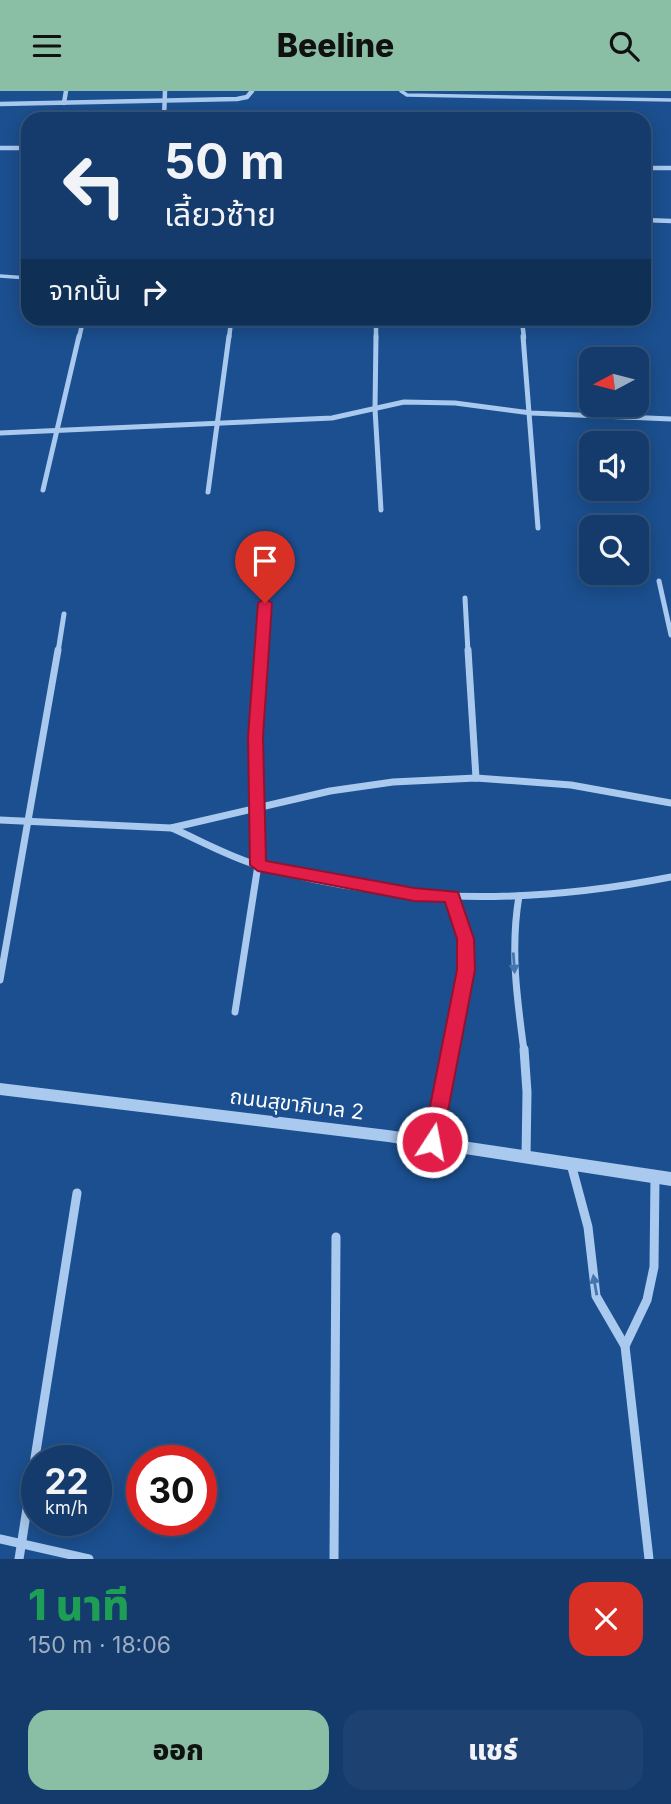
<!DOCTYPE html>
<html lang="th">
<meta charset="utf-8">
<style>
:root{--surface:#143b6b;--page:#1d4271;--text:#f1f3f6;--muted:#9dadc1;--line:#33557e;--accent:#8abfa5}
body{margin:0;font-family:Inter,"Noto Sans Thai",sans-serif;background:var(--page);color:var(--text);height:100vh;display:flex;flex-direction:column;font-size:26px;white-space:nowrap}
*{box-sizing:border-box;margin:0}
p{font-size:23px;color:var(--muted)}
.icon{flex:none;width:38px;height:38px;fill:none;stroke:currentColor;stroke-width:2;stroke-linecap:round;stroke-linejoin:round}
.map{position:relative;height:1468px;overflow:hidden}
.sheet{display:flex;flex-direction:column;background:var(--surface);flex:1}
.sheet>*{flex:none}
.guide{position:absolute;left:21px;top:21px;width:630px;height:214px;border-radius:21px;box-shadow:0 4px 18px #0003,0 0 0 2px var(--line);background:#143b6b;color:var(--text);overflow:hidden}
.needle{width:46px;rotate:263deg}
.buttons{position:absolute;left:579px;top:256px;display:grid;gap:14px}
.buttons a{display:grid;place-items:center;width:70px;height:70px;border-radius:14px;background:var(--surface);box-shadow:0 4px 18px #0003,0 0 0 2px var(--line);font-size:35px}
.speed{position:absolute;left:21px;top:1354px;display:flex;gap:14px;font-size:35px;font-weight:700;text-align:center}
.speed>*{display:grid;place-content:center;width:91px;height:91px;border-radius:50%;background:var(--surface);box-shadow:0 4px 18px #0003,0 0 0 2px var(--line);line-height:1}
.speed small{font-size:18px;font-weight:400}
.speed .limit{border:10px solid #d22;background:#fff;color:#111}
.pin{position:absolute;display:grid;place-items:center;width:60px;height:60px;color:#fff;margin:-72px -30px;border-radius:50% 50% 50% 0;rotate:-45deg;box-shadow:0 0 7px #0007}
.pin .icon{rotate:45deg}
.me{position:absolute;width:77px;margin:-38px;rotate:11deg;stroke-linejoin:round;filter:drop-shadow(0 0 5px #0008)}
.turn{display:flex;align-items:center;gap:24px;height:147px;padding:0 28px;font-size:32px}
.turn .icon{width:91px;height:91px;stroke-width:2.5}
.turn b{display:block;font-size:49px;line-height:60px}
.then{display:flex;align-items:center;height:66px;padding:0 28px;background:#0003;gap:14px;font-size:26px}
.round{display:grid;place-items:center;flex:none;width:74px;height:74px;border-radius:21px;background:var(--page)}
.overview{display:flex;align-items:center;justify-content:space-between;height:119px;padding:0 28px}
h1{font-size:42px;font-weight:800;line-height:52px;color:#1e9e55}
.action{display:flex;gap:14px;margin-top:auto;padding:14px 28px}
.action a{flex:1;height:80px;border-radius:21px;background:var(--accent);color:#111;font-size:28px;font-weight:800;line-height:80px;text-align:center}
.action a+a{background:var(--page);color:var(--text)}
header{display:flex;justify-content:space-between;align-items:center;height:91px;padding:0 28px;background:var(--accent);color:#111;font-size:32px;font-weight:800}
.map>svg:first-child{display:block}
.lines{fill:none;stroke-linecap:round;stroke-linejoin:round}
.service{stroke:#a9c9ee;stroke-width:3.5}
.minor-far3{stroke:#a9c9ee;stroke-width:4.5}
.minor-far2{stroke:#a9c9ee;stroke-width:5}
.minor-far1{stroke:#a9c9ee;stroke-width:7}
.minor{stroke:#a9c9ee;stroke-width:9}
.tertiary{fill:#a9c9ee;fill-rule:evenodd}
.oneway{fill:#4674ac}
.route{fill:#e11d48;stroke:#92132f;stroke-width:2}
.labels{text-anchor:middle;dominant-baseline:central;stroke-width:6;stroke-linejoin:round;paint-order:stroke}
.street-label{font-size:21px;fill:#fff;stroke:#1b4f8f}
</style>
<header><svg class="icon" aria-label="menu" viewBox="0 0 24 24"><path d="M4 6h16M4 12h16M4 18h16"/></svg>Beeline<svg class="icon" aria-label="search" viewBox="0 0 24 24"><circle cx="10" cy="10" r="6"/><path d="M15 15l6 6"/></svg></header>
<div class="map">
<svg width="671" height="1468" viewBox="0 0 671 1468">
<rect width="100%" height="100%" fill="#1b4f8f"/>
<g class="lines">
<!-- service -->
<g class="service">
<path d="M401,0L407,4L671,9"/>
<path d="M0,185L28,187"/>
</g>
<!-- minor-far3 -->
<g class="minor-far3">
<path d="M64,12L66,0"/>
<path d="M0,13L237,8L247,6L252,0"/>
<path d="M164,28L165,0"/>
<path d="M0,57H28"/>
<path d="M644,77H671"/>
<path d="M644,129L671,130"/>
<path d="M522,230L524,247"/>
<path d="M79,247L82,234"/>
<path d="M229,247L231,231"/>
<path d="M376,247V228"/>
</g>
<!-- minor-far2 -->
<g class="minor-far2">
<path d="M376,245L375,318L381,419"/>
<path d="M523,245L538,437"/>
<path d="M0,342L332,327L404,311L455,312L531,322L671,328"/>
<path d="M43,399L79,245"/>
<path d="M208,401L229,245"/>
<path d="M659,490L671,544"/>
<path d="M465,507L468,561"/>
<path d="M58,561L64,523"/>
<path d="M261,561L265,512"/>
</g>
<!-- minor-far1 -->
<g class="minor-far1">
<path d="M468,559L476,687"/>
<path d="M0,729L171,737L330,700L393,691L476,687L571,694L671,712"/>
<path d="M172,737C201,750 229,766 260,775C394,814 535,813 671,786"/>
<path d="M519,805C510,858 517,908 524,960"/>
<path d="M0,889L58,559"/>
<path d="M235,921L258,774L255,646L262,559"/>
<path d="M450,960L466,879V848L452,805"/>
</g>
<!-- minor -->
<g class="minor">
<path d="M524,958L527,1001L526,1066"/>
<path d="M432,1051L450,958"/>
<path d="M571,1073L588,1136L596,1205L625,1255L649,1468"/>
<path d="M625,1255L647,1209L654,1176L655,1086"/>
<path d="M0,1448L89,1468"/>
<path d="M19,1468L77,1102"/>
<path d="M334,1468L336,1146"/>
</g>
<!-- tertiary -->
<path class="tertiary" d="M0,992L388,1039L671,1081V1095L388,1051L0,1004Z"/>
</g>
<!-- one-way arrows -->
<defs><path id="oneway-solid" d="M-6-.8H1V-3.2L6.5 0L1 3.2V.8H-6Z" transform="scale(1.75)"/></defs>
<g class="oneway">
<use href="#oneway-solid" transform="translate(514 872) rotate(86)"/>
<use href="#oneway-solid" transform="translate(595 1194) rotate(-100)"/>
</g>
<!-- route -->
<path class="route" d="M265,508L272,512L263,646L266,770L414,797L458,801L474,848L475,879L442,1051L439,1057L432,1060L426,1057L423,1051L457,879V848L445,811L414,810L258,780L250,774L248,646L258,512Z"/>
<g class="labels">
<!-- street labels -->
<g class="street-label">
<text transform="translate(297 1013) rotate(7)">ถนนสุขาภิบาล 2</text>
</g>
</g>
</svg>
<div class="buttons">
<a><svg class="needle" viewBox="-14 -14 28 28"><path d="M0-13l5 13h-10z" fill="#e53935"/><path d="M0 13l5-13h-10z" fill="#9dadc1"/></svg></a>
<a><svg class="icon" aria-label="sound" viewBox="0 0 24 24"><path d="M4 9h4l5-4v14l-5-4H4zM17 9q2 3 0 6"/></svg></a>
<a><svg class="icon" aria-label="search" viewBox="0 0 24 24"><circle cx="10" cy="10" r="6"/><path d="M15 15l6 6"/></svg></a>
</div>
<div class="speed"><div>22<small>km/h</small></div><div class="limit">30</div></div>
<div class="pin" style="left:265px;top:512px;background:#d93025"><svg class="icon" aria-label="arrive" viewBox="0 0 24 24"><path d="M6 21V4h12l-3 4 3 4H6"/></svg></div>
<svg class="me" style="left:432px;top:1051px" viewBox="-20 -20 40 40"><circle r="17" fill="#e11d48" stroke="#fff" stroke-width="3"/><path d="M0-11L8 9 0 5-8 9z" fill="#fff"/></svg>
<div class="guide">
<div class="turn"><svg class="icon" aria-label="left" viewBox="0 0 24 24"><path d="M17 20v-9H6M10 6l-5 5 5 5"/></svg><div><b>50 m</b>เลี้ยวซ้าย</div></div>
<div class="then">จากนั้น<svg class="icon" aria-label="right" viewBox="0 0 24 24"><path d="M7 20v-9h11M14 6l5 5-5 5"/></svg></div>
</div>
</div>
<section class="sheet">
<div class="overview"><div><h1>1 นาที</h1><p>150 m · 18:06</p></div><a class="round" style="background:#d93025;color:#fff"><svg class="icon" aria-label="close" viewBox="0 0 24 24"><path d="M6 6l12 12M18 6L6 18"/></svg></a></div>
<div class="action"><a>ออก</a><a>แชร์</a></div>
</section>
